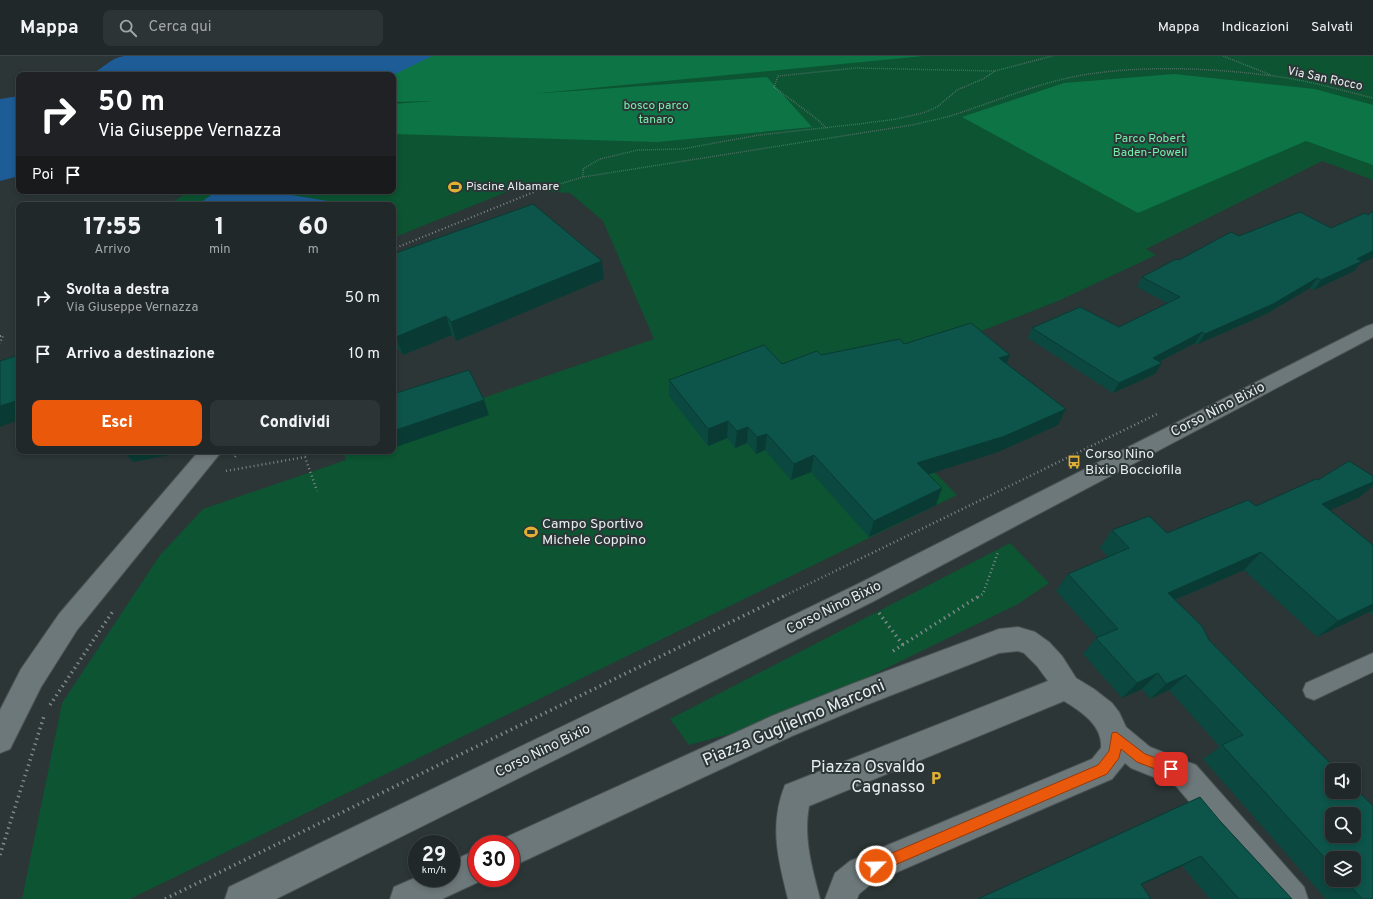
<!DOCTYPE html>
<html lang="it">
<style>
:root{--surface:#212829;--page:#2d3435;--text:#f1f3f6;--muted:#a2a6a8;--line:#3e4446;--accent:#ea580c}
body{margin:0;font-family:Overpass,sans-serif;background:var(--page);color:var(--text);height:100vh;display:flex;flex-direction:column;font-size:15px;white-space:nowrap}
*{box-sizing:border-box;margin:0}
p{font-size:13px;color:var(--muted)}
.icon{flex:none;width:22px;height:22px;fill:none;stroke:currentColor;stroke-width:2;stroke-linecap:round;stroke-linejoin:round}
.map{position:relative;flex:1;overflow:hidden}
.details{position:absolute;left:16px;top:146px;width:380px;height:252px;display:flex;flex-direction:column;background:var(--surface);border-radius:8px;box-shadow:0 2px 6px #0003,0 0 0 1px var(--line)}
.details>*{flex:none}
.guide{position:absolute;left:16px;top:16px;width:380px;height:122px;border-radius:8px;box-shadow:0 2px 6px #0003,0 0 0 1px var(--line);background:#202124;color:#fff;overflow:hidden}
.fabs{position:absolute;left:1325px;top:707px;display:grid;gap:8px}
.fabs a{display:grid;place-items:center;width:36px;height:36px;border-radius:8px;background:var(--surface);box-shadow:0 2px 6px #0003,0 0 0 1px var(--line);font-size:20px}
.speed{position:absolute;left:408px;top:779px;display:flex;gap:8px;font-size:20px;font-weight:700;text-align:center}
.speed>*{display:grid;place-content:center;width:52px;height:52px;border-radius:50%;background:var(--surface);box-shadow:0 2px 6px #0003,0 0 0 1px var(--line);line-height:1}
.speed small{font-size:10px;font-weight:400}
.speed .limit{border:6px solid #d22;background:#fff;color:#111}
.pin{position:absolute;display:grid;place-items:center;width:34px;height:34px;color:#fff;margin:-17px;border-radius:8px;box-shadow:0 2px 6px #0006}
.me{position:absolute;width:44px;margin:-22px;rotate:67deg;stroke-linejoin:round;filter:drop-shadow(0 0 3px #0008)}
.turn{display:flex;align-items:center;gap:14px;height:84px;padding:0 16px;font-size:18px}
.turn .icon{width:52px;height:52px;stroke-width:2.5}
.turn b{display:block;font-size:28px;line-height:34px}
.then{display:flex;align-items:center;height:38px;padding:0 16px;background:#0003;gap:8px;font-size:15px}
.eta{display:flex;justify-content:space-evenly;align-items:center;height:68px;text-align:center}
.eta b{font-size:24px;font-weight:800;line-height:28px}
.primary-button{display:flex;gap:8px;margin-top:auto;padding:8px 16px}
.primary-button a{flex:1;height:46px;border-radius:8px;background:var(--accent);color:#fff;font-size:16px;font-weight:800;line-height:46px;text-align:center}
.primary-button a+a{background:var(--page);color:var(--text)}
ul{padding:0;list-style:none}
li{display:flex;align-items:center;gap:12px;height:56px;padding:0 16px}
li div{flex:1}
li b{display:block;font-size:15px}
li em{font-style:normal}
header{display:flex;align-items:center;gap:24px;box-sizing:border-box;height:56px;padding:0 20px;background:var(--surface);border-bottom:1px solid var(--line)}
header strong{font-size:19px}
nav{display:flex;gap:22px;margin-inline-start:auto;font-size:14px}
.search{width:280px;height:36px;background:var(--page);display:flex;align-items:center;gap:10px;box-sizing:border-box;padding:0 14px;border-radius:8px;color:var(--muted);font-size:15px}
.map>svg:first-child{display:block}
.green{fill:#0c5432}
.forest{fill:#0d7446}
.water{fill:#1d5c96}
.lines{fill:none;stroke-linecap:round;stroke-linejoin:round}
.service-casing{stroke:#4b5354;stroke-width:2}
.minor-casing{stroke:#4b5354;stroke-width:2}
.secondary-casing{stroke:#4b5354;stroke-width:2}
.path-far3{stroke:#7f8889;stroke-width:1.5;stroke-dasharray:0.5 1.5;stroke-linecap:butt}
.path-far2{stroke:#7f8889;stroke-width:2;stroke-dasharray:1 2.5;stroke-linecap:butt}
.path-far1{stroke:#7f8889;stroke-width:2.5;stroke-dasharray:1 3;stroke-linecap:butt}
.path{stroke:#7f8889;stroke-width:3.5;stroke-dasharray:1.5 4;stroke-linecap:butt}
.service{fill:#6d787a;fill-rule:evenodd}
.minor{fill:#6d787a;fill-rule:evenodd}
.secondary{fill:#6d787a;fill-rule:evenodd}
.wall{fill:#0b4840;fill-rule:evenodd}
.shaded-wall{fill:#093b34}
.building{fill:#0d544a;stroke:#093b34;fill-rule:evenodd}
.route{fill:#ea580c;stroke:#983908}
.labels{text-anchor:middle;dominant-baseline:central;stroke-width:4;stroke-linejoin:round;paint-order:stroke}
.far-street-label{font-size:12px;fill:#e8eeef;stroke:#2c3637}
.far-park-label{font-size:12px;fill:#79efac;stroke:#2c3637}
.far-poi-label{font-size:12px;fill:#e8eeef;stroke:#2c3637;text-anchor:start}
.street-label{font-size:14px;fill:#e8eeef;stroke:#2c3637}
.poi-label{font-size:14px;fill:#e8eeef;stroke:#2c3637;text-anchor:start}
.near-street-label{font-size:17px;fill:#e8eeef;stroke:#2c3637}
.near-poi-label{font-size:17px;fill:#e8eeef;stroke:#2c3637;text-anchor:end}
</style>
<header>
<strong>Mappa</strong>
<div class="search"><svg class="icon" aria-label="search" viewBox="0 0 24 24"><circle cx="10" cy="10" r="6"/><path d="M15 15l6 6"/></svg>Cerca qui</div>
<nav><a>Mappa</a><a>Indicazioni</a><a>Salvati</a></nav>
</header>
<div class="map">
<svg width="1373" height="843" viewBox="0 0 1373 843">
<rect width="100%" height="100%" fill="#2c3637"/>
<!-- green -->
<g class="green">
<path d="M430,0H1373V124L1322,105L1146,193L1156,199L1058,245L966,281L830,309L957,439L130,843H22L62,647L160,499L203,453L346,404L343,395H393V355L480,343L654,283L603,165L570,137L535,135L526,128L393,182V149H168L190,135H393V19Z"/>
<path d="M1010,487L1049,527L1018,548L778,665L689,689L670,663Z"/>
</g>
<!-- forest -->
<g class="forest">
<path d="M430,0H924L531,38L767,21L812,71L657,86L393,78V48L433,45L393,46V19H386Z"/>
<path d="M1174,18L1315,33L1373,49V109L1306,85L1138,157L962,61L1064,27Z"/>
</g>
<!-- water -->
<g class="water">
<path d="M124,0H432L393,19H89C102,14 110,2 124,0Z"/>
<path d="M19,40V120L0,125V43Z"/>
<path d="M217,135H267L346,148L197,149Z"/>
</g>
<g class="lines">
<!-- service casing -->
<g class="service-casing">
<path id="service" d="M1373,597V616L1314,644L1306,641L1303,634L1306,627Z"/>
</g>
<!-- minor casing -->
<g class="minor-casing">
<g id="minor">
<path d="M199,395H222L77,574L41,631L10,693L0,697V654L21,613L59,558Z"/>
<path d="M1018,571L1035,576L1049,586L1062,600L1076,622L1094,633L1112,647L1119,656L1126,671L1150,691L1196,709L1304,831L1308,843H1271L1176,730L1131,712L1125,707L1112,723L872,827L859,838L857,843H825L835,817L850,805L1092,703L1101,692C1103,670 1082,656 1064,645L809,750C803,782 812,812 820,843H788C778,803 769,769 785,729L1048,625L1037,610L1024,597L1018,595L999,597L861,651L792,680L511,811V788H498L500,784L772,660L852,628L999,573Z"/>
<path d="M477,794V822H487L442,843H390L394,831L417,821L451,822V805Z"/>
</g>
</g>
<!-- secondary casing -->
<g class="secondary-casing">
<path id="secondary" d="M1373,268V281L874,545L276,843H225L229,831L856,529L1367,270Z"/>
</g>
<!-- path-far3 -->
<g class="path-far3">
<path d="M1223,0L1271,19"/>
<path d="M826,72L817,63L774,31L778,20L856,12L995,15L1052,0"/>
<path d="M583,121V113L600,103L638,94L682,93L759,79L859,68L896,63L923,57L937,51L957,34L983,23L995,15"/>
<path d="M536,135L583,121L912,69C929,65 946,62 962,56C1002,43 1041,26 1083,19C1142,9 1213,12 1273,20C1307,24 1340,34 1373,42"/>
</g>
<!-- path-far2 -->
<g class="path-far2">
<path d="M393,193L539,134"/>
<path d="M0,280H3L0,287"/>
</g>
<!-- path-far1 -->
<g class="path-far1">
<path d="M235,401L239,395"/>
<path d="M226,415L305,401L317,435"/>
<path d="M782,541L1157,358"/>
<path d="M978,541L983,538L998,496"/>
</g>
<!-- path -->
<g class="path">
<path d="M879,557L903,589"/>
<path d="M893,595L979,540"/>
<path d="M50,649L113,555"/>
<path d="M0,799L44,660"/>
<path d="M165,843L784,540"/>
</g>
<!-- service -->
<use href="#service" class="service"/>
<!-- minor -->
<use href="#minor" class="minor"/>
<!-- secondary -->
<use href="#secondary" class="secondary"/>
</g>
<!-- wall -->
<g class="wall">
<path d="M1239,180L1360,208L1354,215L1314,234L1310,232L1266,258L1198,288L1195,287L1159,306L1162,307L1155,318L1113,337L1028,282L1032,272L1119,271L1167,247L1137,231L1142,221L1179,204Z"/>
<path d="M393,198L604,223L456,285L452,279L403,299L393,287Z"/>
<path d="M904,288L1010,299L1007,307L1058,369L998,396L928,418L936,449L869,481L811,416L791,424L765,394L756,398L747,387L735,392L727,382L708,390L669,340V324L782,308Z"/>
<path d="M1360,441L1330,454L1373,489V557L1371,558L1369,556L1317,581L1244,514L1175,544L1209,584L1373,843H1326L1203,703L1220,691L1169,634L1150,643L1142,633L1122,642L1083,598L1096,582H1098L1056,535L1068,518L1108,501L1100,492L1112,474L1167,477L1256,450ZM1332,802L1354,824H1332Z"/>
<path d="M1220,765L1292,843H1210L1182,810L1141,829L978,843Z"/>
</g>
<!-- shaded-wall -->
<g class="shaded-wall">
<path d="M1373,195V202L1360,208L1354,215L1314,234L1321,224L1357,203Z"/>
<path d="M602,205L604,223L456,285L451,266Z"/>
<path d="M1317,222L1310,232L1266,258L1198,288L1205,278Z"/>
<path d="M446,260L452,279L403,299L396,281Z"/>
<path d="M1202,276L1195,287L1147,312L1153,302Z"/>
<path d="M1010,299L1003,316L999,302Z"/>
<path d="M1162,307L1155,318L1113,337L1119,327Z"/>
<path d="M19,344V364L0,371V350Z"/>
<path d="M484,344L489,359L393,392V375Z"/>
<path d="M1066,353L1058,369L998,396L911,424L917,407Z"/>
<path d="M728,365L727,382L708,390V373Z"/>
<path d="M748,371L747,387L735,392L737,375Z"/>
<path d="M767,378L765,394L756,398L757,381Z"/>
<path d="M104,395H186L185,396L133,406L124,396L107,399Z"/>
<path d="M373,395H383L374,398Z"/>
<path d="M814,399L811,416L791,424L794,408Z"/>
<path d="M1373,426V430L1360,441L1304,466L1322,448Z"/>
<path d="M942,432L936,449L869,481L874,465Z"/>
<path d="M1261,496L1244,514L1153,553L1168,537Z"/>
<path d="M1373,548V554L1369,556L1317,581L1338,565Z"/>
<path d="M1158,617L1142,633L1122,642L1137,627Z"/>
<path d="M1186,619L1169,634L1150,643L1166,628Z"/>
<path d="M1201,800L1182,810L1123,837L1141,828Z"/>
</g>
<!-- building -->
<g class="building">
<path d="M533,148L602,205L451,266L446,260L396,281L393,277V206L396,205L393,201V198Z"/>
<path d="M1373,155V195L1357,203L1362,205L1321,224L1317,222L1273,248L1205,278L1202,276L1153,302L1162,307L1119,327L1032,272L1080,251L1119,271L1180,241L1142,221L1176,203L1179,204L1231,176L1239,180L1300,156L1331,172L1365,157L1368,159Z"/>
<path d="M971,267L1010,299L999,302L1066,353L1005,380L917,407L942,432L874,465L814,399L794,408L767,378L757,381L748,371L737,375L728,365L708,373L669,324L764,289L782,308L817,295L821,299L900,283L904,288Z"/>
<path d="M19,299V344L0,350V305Z"/>
<path d="M469,314L484,344L393,375V338Z"/>
<path d="M1349,405L1373,420V426L1322,448L1373,489V548L1338,565L1261,496L1168,537L1202,570L1209,584L1337,714H1332V736H1354V731L1373,750V843H1362L1345,824H1354V802H1332V810L1222,689L1243,679L1186,619L1166,628L1158,617L1137,627L1096,582L1118,573L1068,518L1129,492L1112,474L1149,460L1167,477L1248,444L1256,450L1316,423L1318,424ZM1332,758H1354V780H1332Z"/>
<path d="M1200,741L1220,765L1292,843H1239L1201,800L1141,828L1151,843H978Z"/>
</g>
<!-- route -->
<path class="route" d="M1116,676L1145,698L1175,709L1177,713L1175,718L1171,719L1137,706L1121,693L1119,702L1107,718L876,817L871,815L869,810L871,806L1098,709L1109,695L1112,677Z"/>
<!-- icons -->
<defs>
<g id="stadium-bare" transform="scale(1.08)"><path d="M0-5a6.5 5 0 1 0 0 10a6.5 5 0 1 0 0-10ZM-3.5-1.8h7v3.6h-7Z" fill="#e0b034" stroke="#2c3637" stroke-width="2.5" paint-order="stroke"/></g>
<g id="bus-bare" transform="scale(1.08)"><path d="M-5-6H5V4H4V6H2V4H-2V6H-4V4H-5ZM-3.5-4V0h7V-4ZM-3.5 1.2v1.5H-2V1.2ZM2 1.2v1.5H3.5V1.2Z" fill="#e0b034" stroke="#2c3637" stroke-width="2.5" paint-order="stroke"/></g>
<g id="parking-bare" transform="scale(1.08)"><path d="M-3.5-5.5H1a3.5 3.5 0 0 1 0 7H-1V5.5H-3.5ZM-1-3.4V-.6H.8a1.4 1.4 0 0 0 0-2.8Z" fill="#e0b034" stroke="#2c3637" stroke-width="2.5" paint-order="stroke"/></g>
</defs>
<g fill-rule="evenodd">
<use href="#stadium-bare" x="455" y="131"/>
<use href="#bus-bare" x="1074" y="406"/>
<use href="#stadium-bare" x="531" y="476"/>
<use href="#parking-bare" x="936" y="722"/>
</g>
<g class="labels">
<!-- far-street labels -->
<g class="far-street-label">
<text transform="translate(1325 23) rotate(12)">Via San Rocco</text>
</g>
<!-- far-park labels -->
<g class="far-park-label">
<text x="656" y="50">bosco parco<tspan x="656" dy="14">tanaro</tspan></text>
<text x="1150" y="83">Parco Robert<tspan x="1150" dy="14">Baden-Powell</tspan></text>
</g>
<!-- far-poi labels -->
<g class="far-poi-label">
<text x="466" y="131">Piscine Albamare</text>
</g>
<!-- street labels -->
<g class="street-label">
<text transform="translate(1218 354) rotate(-27)">Corso Nino Bixio</text>
<text transform="translate(834 552) rotate(-26)">Corso Nino Bixio</text>
<text transform="translate(543 695) rotate(-26)">Corso Nino Bixio</text>
</g>
<!-- poi labels -->
<g class="poi-label">
<text x="1085" y="398">Corso Nino<tspan x="1085" dy="16">Bixio Bocciofila</tspan></text>
<text x="542" y="468">Campo Sportivo<tspan x="542" dy="16">Michele Coppino</tspan></text>
</g>
<!-- near-street labels -->
<g class="near-street-label">
<text transform="translate(794 668) rotate(-23)">Piazza Guglielmo Marconi</text>
</g>
<!-- near-poi labels -->
<g class="near-poi-label">
<text x="925" y="712">Piazza Osvaldo<tspan x="925" dy="20">Cagnasso</tspan></text>
</g>
</g>
</svg>
<div class="fabs">
<a><svg class="icon" aria-label="sound" viewBox="0 0 24 24"><path d="M4 9h4l5-4v14l-5-4H4zM17 9q2 3 0 6"/></svg></a>
<a><svg class="icon" aria-label="search" viewBox="0 0 24 24"><circle cx="10" cy="10" r="6"/><path d="M15 15l6 6"/></svg></a>
<a><svg class="icon" aria-label="layers" viewBox="0 0 24 24"><path d="M12 4l9 5-9 5-9-5zM3 14l9 5 9-5"/></svg></a>
</div>
<div class="speed"><div>29<small>km/h</small></div><div class="limit">30</div></div>
<div class="pin" style="left:1171px;top:713px;background:#d93025"><svg class="icon" aria-label="arrive" viewBox="0 0 24 24"><path d="M6 21V4h12l-3 4 3 4H6"/></svg></div>
<svg class="me" style="left:876px;top:810px" viewBox="-20 -20 40 40"><circle r="17" fill="#ea580c" stroke="#fff" stroke-width="3"/><path d="M0-11L8 9 0 5-8 9z" fill="#fff"/></svg>
<div class="guide">
<div class="turn"><svg class="icon" aria-label="right" viewBox="0 0 24 24"><path d="M7 20v-9h11M14 6l5 5-5 5"/></svg><div><b>50 m</b>Via Giuseppe Vernazza</div></div>
<div class="then">Poi<svg class="icon" aria-label="arrive" viewBox="0 0 24 24"><path d="M6 21V4h12l-3 4 3 4H6"/></svg></div>
</div>
<section class="details">
<div class="eta">
<div><b>17:55</b><p>Arrivo</p></div>
<div><b>1</b><p>min</p></div>
<div><b>60</b><p>m</p></div>
</div>
<ul>
<li><svg class="icon" aria-label="right" viewBox="0 0 24 24"><path d="M7 20v-9h11M14 6l5 5-5 5"/></svg><div><b>Svolta a destra</b><p>Via Giuseppe Vernazza</p></div><em>50 m</em></li>
<li><svg class="icon" aria-label="arrive" viewBox="0 0 24 24"><path d="M6 21V4h12l-3 4 3 4H6"/></svg><div><b>Arrivo a destinazione</b></div><em>10 m</em></li>
</ul>
<div class="primary-button"><a>Esci</a><a>Condividi</a></div>
</section>
</div>
